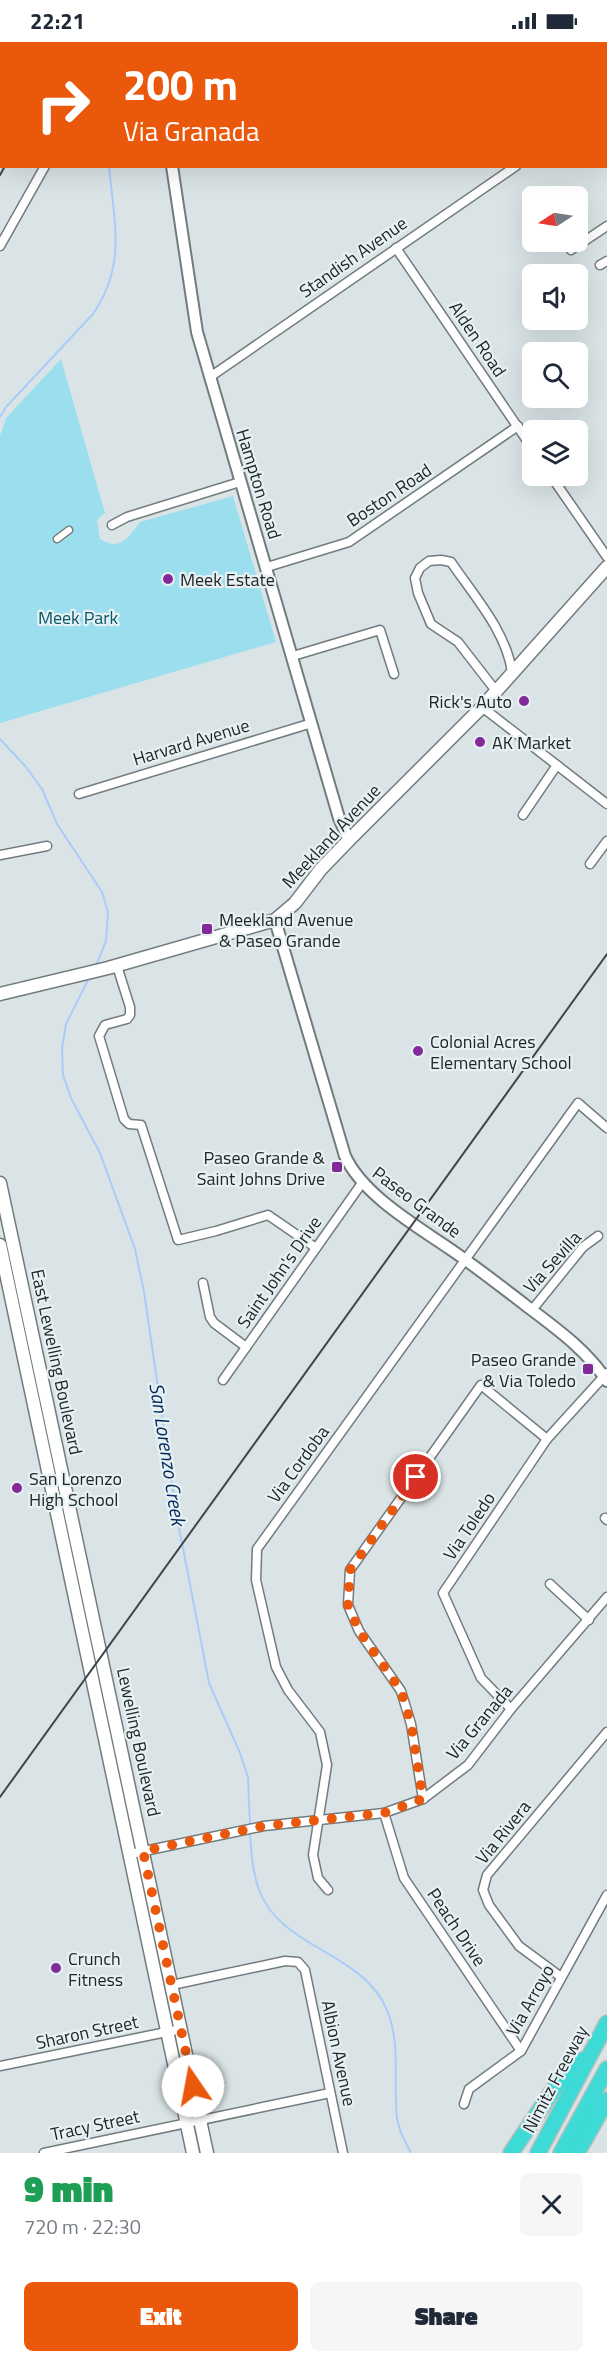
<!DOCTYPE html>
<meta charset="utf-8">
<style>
:root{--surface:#fff;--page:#f6f6f7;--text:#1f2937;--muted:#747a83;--accent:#ea580c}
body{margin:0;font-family:"Titillium Web",sans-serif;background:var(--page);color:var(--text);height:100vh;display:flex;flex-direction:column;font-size:22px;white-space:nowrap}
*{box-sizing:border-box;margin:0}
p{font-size:20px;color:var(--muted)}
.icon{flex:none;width:33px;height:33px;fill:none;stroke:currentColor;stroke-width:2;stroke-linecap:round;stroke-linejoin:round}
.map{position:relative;height:2111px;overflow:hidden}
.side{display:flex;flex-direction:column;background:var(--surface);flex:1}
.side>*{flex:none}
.hud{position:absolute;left:0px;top:0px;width:608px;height:126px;box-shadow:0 6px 24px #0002;background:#ea580c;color:#fff;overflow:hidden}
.needle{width:39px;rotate:258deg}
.fabs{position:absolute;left:522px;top:144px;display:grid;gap:12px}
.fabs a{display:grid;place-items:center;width:66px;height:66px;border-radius:9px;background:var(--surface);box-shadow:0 6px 24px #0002;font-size:30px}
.pin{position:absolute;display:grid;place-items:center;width:51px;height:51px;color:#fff;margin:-26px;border:3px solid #fff;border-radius:50%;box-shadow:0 2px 6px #0007}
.me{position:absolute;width:66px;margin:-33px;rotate:348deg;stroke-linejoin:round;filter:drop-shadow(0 0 4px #0008)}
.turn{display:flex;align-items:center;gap:21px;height:126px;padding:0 24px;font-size:27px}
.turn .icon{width:78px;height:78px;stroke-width:2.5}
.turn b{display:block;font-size:42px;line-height:51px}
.round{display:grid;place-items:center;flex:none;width:63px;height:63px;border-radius:9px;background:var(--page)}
.head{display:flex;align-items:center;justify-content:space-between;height:102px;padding:0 24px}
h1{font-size:36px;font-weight:800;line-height:45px;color:#1e9e55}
.primary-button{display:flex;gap:12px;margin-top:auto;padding:12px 24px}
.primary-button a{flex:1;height:69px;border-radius:9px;background:var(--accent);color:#fff;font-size:24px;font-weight:800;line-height:69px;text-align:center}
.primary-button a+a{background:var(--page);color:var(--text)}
.status{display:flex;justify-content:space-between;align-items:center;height:42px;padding:0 30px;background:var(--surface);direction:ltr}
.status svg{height:16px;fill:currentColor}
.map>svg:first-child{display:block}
.green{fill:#9bdfee}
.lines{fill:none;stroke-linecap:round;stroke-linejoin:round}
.stream{stroke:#aaccf9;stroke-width:2}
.pedestrian-casing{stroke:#727b7d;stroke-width:9}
.minor-casing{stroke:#727b7d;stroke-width:11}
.tertiary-casing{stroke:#727b7d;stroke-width:14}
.secondary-casing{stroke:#727b7d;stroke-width:15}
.motorway-casing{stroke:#bdbebe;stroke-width:18}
.pedestrian{stroke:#fff;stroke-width:6}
.minor{stroke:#fff;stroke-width:8}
.tertiary{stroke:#fff;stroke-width:10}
.secondary{stroke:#fff;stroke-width:12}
.motorway{stroke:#3edad5;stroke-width:15}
.rail{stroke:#414648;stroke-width:2}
.route{stroke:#ea580c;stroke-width:10;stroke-dasharray:0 18}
.poi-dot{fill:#822a97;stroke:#e7f1f4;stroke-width:2}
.labels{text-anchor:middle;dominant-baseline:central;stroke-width:4.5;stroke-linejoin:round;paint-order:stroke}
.street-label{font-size:18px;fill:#222627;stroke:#e7f1f4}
.poi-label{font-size:18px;fill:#222627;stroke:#e7f1f4;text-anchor:start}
.park-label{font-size:18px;fill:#065967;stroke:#e7f1f4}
.water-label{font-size:20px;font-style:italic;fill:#002a5a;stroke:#e7f1f4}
</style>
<div class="status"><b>22:21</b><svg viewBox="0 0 49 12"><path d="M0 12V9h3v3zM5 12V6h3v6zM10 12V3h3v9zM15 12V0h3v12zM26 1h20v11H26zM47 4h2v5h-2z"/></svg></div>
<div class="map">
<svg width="607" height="2111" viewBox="0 0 607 2111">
<rect width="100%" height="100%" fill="#dae4e6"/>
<!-- green -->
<path class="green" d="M61,317L105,471L97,478L100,497C120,510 129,495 140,480L233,454L276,600L0,681V394L6,376Z"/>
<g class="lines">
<!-- stream -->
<g class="stream">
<path d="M74,0L75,2"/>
<path d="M0,375L6,365L93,272C127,222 114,181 109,124"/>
<path d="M0,697L26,725L42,747L57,782L102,850L108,870L106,899L95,926"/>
<path d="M89,936L66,982L62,1007L63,1033L71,1056L100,1111L135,1207L144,1250L177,1475L209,1641L240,1711L248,1735L250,1783"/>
<path d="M250,1789C251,1809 252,1828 259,1848C282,1908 362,1909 387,1968C401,2001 393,2042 397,2077L401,2091L411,2111"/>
</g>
<!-- pedestrian casing -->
<g class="pedestrian-casing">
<path id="pedestrian" d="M57,497L69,488"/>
</g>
<!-- minor casing -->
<g class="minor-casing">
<g id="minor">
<path d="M582,0L583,2"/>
<path d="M353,2L355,0"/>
<path d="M606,36L607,37"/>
<path d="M606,63L607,62"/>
<path d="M0,204L45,124"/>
<path d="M396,206L532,406"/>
<path d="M571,208L607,184"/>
<path d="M600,223L607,219"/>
<path d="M210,335L516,124"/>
<path d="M551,434L607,515"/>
<path d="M112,483L127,475L240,440"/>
<path d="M267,525L349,500L518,384"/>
<path d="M293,614L380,588L394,632"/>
<path d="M496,649L458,600L431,582L418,551L415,536L420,526L429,519L441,518L451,520C474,554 506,589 512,630"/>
<path d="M482,665L607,762"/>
<path d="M79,752L312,681"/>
<path d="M523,773L557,723"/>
<path d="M0,813L47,804"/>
<path d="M590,822L607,799"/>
<path d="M117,924L130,965V973L127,977L105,983L99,994L124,1077L129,1082L141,1083L178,1198L216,1189L268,1173L316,1206"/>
<path d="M203,1241L210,1275L214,1281L246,1305"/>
<path d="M532,1268L583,1205L598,1194"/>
<path d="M223,1338L362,1141"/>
<path d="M605,1476L607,1478"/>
<path d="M550,1542L589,1578"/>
<path d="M511,1667L481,1636L443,1551L547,1397L607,1331"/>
<path d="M423,1757L411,1682L401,1649L359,1589L348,1563L350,1528L481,1343L547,1397"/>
<path d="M384,1771L404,1836L521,2009"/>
<path d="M130,1812L264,1784L384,1771L423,1757L468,1723L511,1667L607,1555"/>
<path d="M328,1848L318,1836L313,1813L327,1723L320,1690L288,1648L276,1625L256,1538L257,1507L578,1061L607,1086"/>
<path d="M561,1935L519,1904L489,1863L483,1848L487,1833L607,1690"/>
<path d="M172,1943L285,1919L298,1920L305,1928L343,2111"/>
<path d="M0,2024L181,1987"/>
<path d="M464,2062L469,2047L521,2009L607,1853"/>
<path d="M44,2111L330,2051"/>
</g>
</g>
<!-- tertiary casing -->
<g class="tertiary-casing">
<g id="tertiary">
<path d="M113,0L114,2"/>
<path d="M172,124L197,290L339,776L349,798"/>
<path d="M275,878L345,1114C363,1153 415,1183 450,1207C475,1224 499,1243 524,1262C554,1285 585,1306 607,1339"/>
</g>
</g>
<!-- secondary casing -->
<g class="secondary-casing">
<g id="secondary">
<path d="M0,952L108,926L275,878L295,861L321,827L349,798L482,665L607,525"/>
<path d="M0,1141L207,2111"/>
<path d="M0,1203L193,2111"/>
</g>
</g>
<!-- motorway casing -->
<g class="motorway-casing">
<g id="motorway">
<path d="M511,2111L560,2038L583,2018"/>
<path d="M538,2111L607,1981"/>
<path d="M561,2111L607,2027"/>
<path d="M577,2111L607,2058"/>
</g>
</g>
<!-- pedestrian -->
<use href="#pedestrian" class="pedestrian"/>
<!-- minor -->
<use href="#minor" class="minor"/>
<!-- tertiary -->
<use href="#tertiary" class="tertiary"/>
<!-- secondary -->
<use href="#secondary" class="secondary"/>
<!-- motorway -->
<use href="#motorway" class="motorway"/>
<!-- rail -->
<g class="rail">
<path d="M67,2L68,0"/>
<path d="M0,133L5,124"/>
<path d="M0,1755L607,912"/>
</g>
</g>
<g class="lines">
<!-- route -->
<path class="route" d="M193,2044L143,1809L264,1784L384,1771L423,1757L411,1682L401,1649L359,1589L348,1563L350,1528L416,1435"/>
</g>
<!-- markers -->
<g class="poi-dot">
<circle cx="168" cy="537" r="6"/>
<circle cx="524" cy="659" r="6"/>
<circle cx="480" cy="700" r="6"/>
<rect x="201" y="881" width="12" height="12" rx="3"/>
<circle cx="418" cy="1009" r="6"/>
<rect x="331" y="1119" width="12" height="12" rx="3"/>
<rect x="582" y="1321" width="12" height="12" rx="3"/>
<circle cx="17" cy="1446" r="6"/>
<circle cx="56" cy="1926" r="6"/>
</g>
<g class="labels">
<!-- street labels -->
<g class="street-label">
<text transform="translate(353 215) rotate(-35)">Standish Avenue</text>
<text transform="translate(478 297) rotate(56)">Alden Road</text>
<text transform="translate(259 442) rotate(73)">Hampton Road</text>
<text transform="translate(389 453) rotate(-34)">Boston Road</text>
<text transform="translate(191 700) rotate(-17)">Harvard Avenue</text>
<text transform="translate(331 794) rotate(-47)">Meekland Avenue</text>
<text transform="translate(417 1160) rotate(37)">Paseo Grande</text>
<text transform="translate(552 1220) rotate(-48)">Via Sevilla</text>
<text transform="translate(279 1230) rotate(-55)">Saint John's Drive</text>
<text transform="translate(57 1320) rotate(78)">East Lewelling Boulevard</text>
<text transform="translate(298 1422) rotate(-54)">Via Cordoba</text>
<text transform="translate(469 1484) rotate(-56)">Via Toledo</text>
<text transform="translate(479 1680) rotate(-50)">Via Granada</text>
<text transform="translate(139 1700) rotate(78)">Lewelling Boulevard</text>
<text transform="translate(503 1790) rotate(-51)">Via Rivera</text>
<text transform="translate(457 1885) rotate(56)">Peach Drive</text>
<text transform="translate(530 1958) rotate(-61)">Via Arroyo</text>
<text transform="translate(87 1990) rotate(-12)">Sharon Street</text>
<text transform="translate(339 2011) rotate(78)">Albion Avenue</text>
<text transform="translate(555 2037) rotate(-62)">Nimitz Freeway</text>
<text transform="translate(95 2083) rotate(-12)">Tracy Street</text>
</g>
<!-- poi labels -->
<g class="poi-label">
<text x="180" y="537">Meek Estate</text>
<text x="512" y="659" text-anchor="end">Rick's Auto</text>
<text x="492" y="700">AK Market</text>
<text x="219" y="877">Meekland Avenue<tspan x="219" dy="21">&amp; Paseo Grande</tspan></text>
<text x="430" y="999">Colonial Acres<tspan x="430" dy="21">Elementary School</tspan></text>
<text x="325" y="1115" text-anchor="end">Paseo Grande &amp;<tspan x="325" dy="21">Saint Johns Drive</tspan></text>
<text x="576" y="1317" text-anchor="end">Paseo Grande<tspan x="576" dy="21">&amp; Via Toledo</tspan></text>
<text x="29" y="1436">San Lorenzo<tspan x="29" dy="21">High School</tspan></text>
<text x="68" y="1916">Crunch<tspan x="68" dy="21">Fitness</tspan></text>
</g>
<!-- park labels -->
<g class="park-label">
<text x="78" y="575">Meek Park</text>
</g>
<!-- water labels -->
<g class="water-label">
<text transform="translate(168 1412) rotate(81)">San Lorenzo Creek</text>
</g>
</g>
</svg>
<div class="fabs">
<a><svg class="needle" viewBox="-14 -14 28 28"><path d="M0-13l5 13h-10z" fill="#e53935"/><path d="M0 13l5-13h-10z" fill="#747a83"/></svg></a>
<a><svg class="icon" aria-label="sound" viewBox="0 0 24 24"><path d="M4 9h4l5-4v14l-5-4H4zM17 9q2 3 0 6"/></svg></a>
<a><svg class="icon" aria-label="search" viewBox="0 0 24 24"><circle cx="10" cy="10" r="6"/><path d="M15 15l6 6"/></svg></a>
<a><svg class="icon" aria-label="layers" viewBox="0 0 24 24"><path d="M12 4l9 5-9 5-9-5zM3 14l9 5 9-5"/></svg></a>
</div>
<div class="pin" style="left:416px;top:1435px;background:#d93025"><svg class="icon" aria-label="arrive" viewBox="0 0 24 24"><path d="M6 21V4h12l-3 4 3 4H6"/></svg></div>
<svg class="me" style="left:193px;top:2044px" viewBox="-20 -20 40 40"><circle r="19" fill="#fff"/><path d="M0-13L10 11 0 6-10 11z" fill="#ea580c"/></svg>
<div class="hud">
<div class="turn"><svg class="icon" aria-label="right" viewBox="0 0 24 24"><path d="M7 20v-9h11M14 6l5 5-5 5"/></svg><div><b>200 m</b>Via Granada</div></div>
</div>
</div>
<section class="side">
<div class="head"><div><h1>9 min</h1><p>720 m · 22:30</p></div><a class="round"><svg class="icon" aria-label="close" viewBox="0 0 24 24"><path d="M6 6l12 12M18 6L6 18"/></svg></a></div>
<div class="primary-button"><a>Exit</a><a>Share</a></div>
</section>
